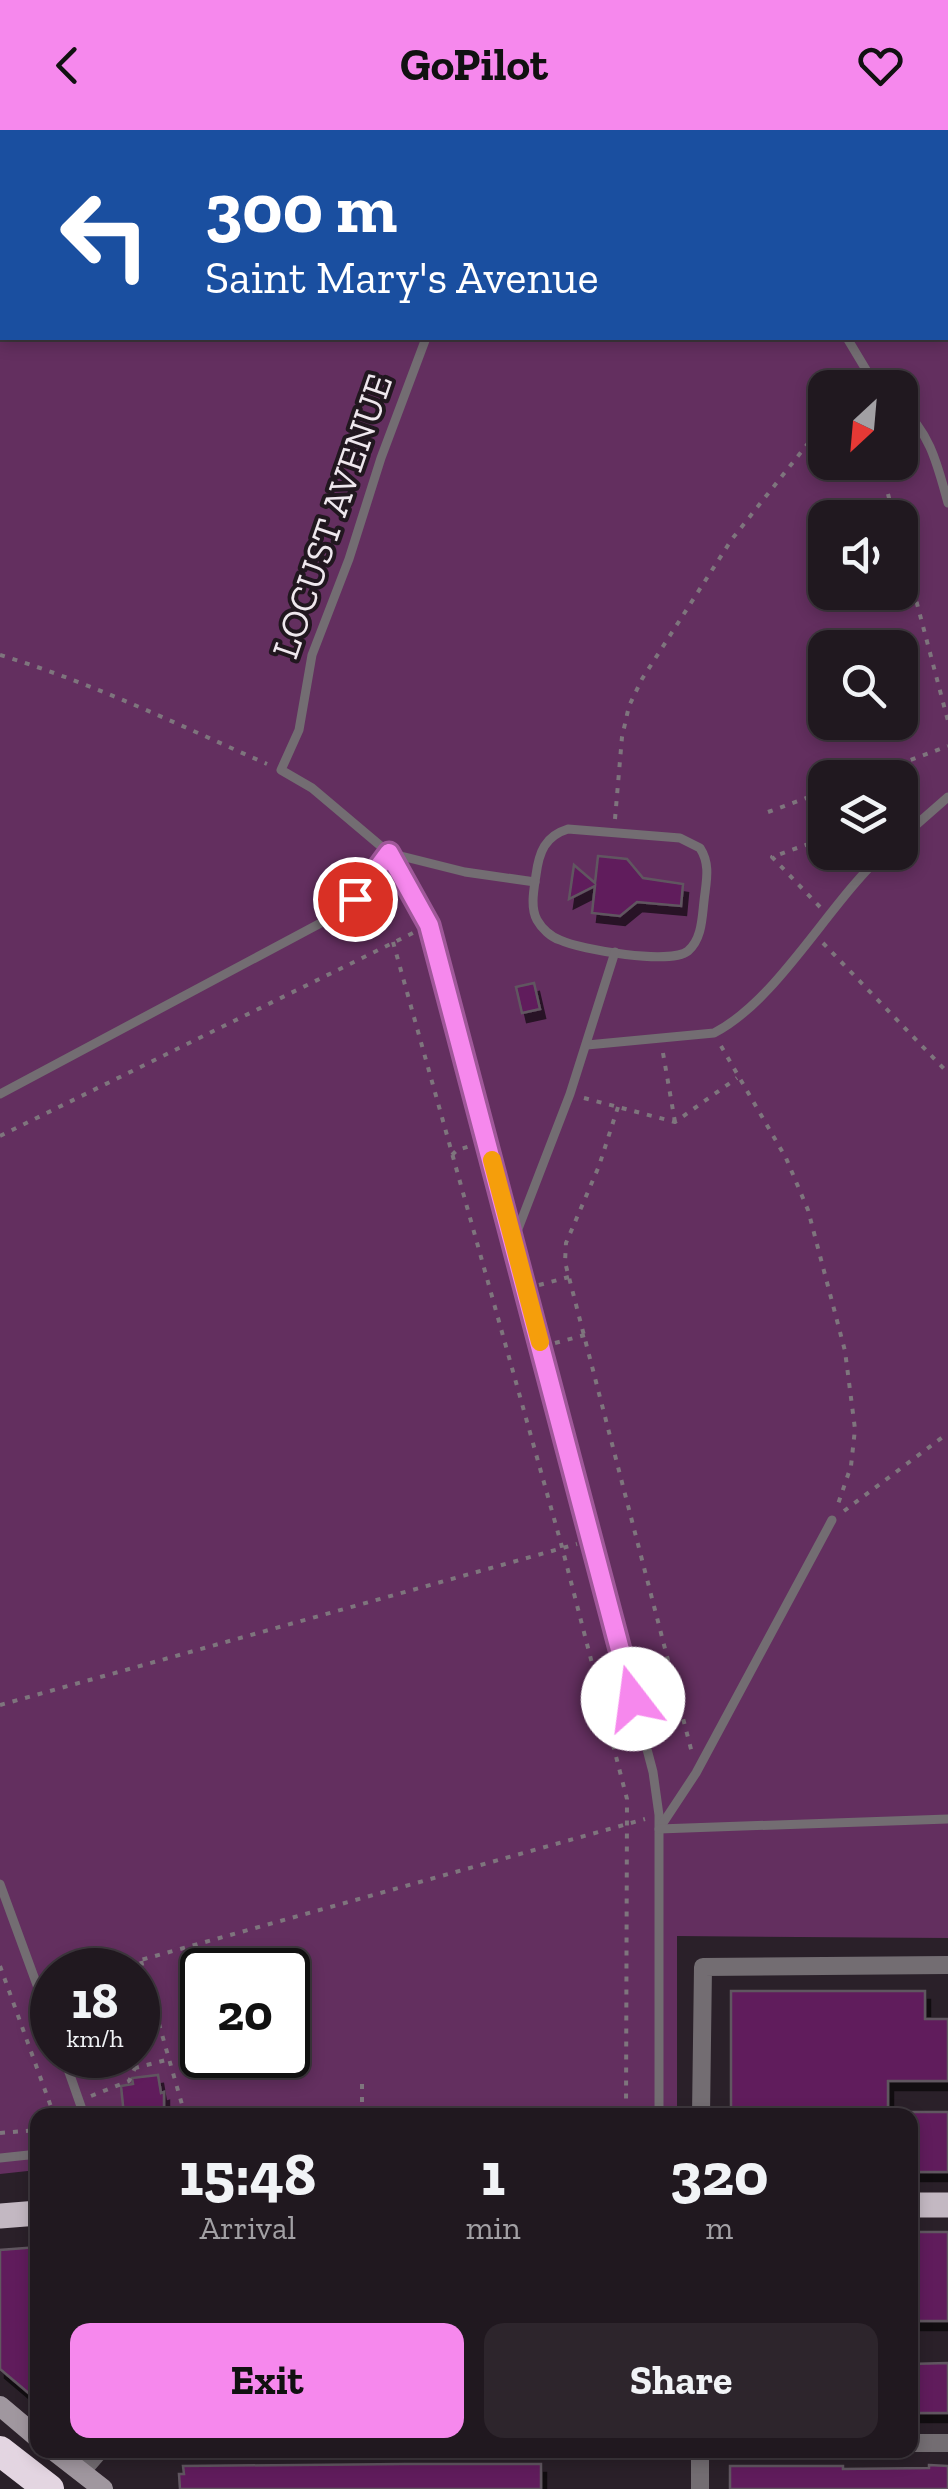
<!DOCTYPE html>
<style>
:root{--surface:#20181f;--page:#2d252c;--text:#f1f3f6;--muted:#a2a0a4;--line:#3d373d;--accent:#f688ed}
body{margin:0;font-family:"Zilla Slab",serif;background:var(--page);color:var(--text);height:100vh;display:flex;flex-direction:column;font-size:38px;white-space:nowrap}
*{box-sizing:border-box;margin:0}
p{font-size:32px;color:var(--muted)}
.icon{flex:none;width:55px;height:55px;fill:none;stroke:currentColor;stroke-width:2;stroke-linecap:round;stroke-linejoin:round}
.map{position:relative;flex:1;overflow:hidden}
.sheet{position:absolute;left:30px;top:1978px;width:888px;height:350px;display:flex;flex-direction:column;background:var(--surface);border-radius:20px;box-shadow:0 5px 15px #0003,0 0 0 2px var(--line)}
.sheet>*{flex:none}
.guide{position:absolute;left:0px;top:0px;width:950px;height:210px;box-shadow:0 5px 15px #0003,0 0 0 2px var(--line);background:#1a4fa0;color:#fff;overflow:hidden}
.needle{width:65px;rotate:206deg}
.controls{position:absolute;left:808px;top:240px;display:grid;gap:20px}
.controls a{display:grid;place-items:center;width:110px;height:110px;border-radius:20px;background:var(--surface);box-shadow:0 5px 15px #0003,0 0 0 2px var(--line);font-size:50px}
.speed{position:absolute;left:30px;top:1818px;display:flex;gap:20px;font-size:50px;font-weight:700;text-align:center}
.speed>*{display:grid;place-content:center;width:130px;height:130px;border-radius:50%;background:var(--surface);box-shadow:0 5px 15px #0003,0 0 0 2px var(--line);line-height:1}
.speed small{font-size:25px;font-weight:400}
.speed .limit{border:5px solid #111;border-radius:15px;background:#fff;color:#111}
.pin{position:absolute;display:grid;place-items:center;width:85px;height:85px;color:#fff;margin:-42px;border:5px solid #fff;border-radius:50%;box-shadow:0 2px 10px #0007}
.me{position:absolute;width:110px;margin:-55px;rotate:345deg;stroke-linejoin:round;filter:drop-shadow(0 0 8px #0008)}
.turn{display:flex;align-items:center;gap:35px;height:210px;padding:0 40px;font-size:45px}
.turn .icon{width:130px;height:130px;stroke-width:2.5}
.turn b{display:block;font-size:70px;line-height:85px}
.eta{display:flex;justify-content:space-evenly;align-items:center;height:170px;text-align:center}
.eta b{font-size:60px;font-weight:700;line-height:70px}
.primary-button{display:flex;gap:20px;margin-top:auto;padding:20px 40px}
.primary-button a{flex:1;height:115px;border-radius:20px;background:var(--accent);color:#111;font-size:40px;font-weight:700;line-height:115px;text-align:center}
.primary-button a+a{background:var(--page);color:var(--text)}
header{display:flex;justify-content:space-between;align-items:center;height:130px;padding:0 40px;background:var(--accent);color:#111;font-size:45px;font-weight:700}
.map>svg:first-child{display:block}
.green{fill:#632f5f;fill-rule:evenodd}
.building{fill:#601b5c;stroke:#615660;stroke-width:2.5;filter:url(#shadow)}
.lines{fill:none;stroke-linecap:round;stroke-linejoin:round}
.path{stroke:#7e757d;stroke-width:4;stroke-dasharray:5 8;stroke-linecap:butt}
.lane{stroke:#736d72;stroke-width:9}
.street{stroke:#736d72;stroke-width:18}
.secondary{stroke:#a0979f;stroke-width:20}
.primary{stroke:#c3b8c2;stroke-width:25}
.highway{stroke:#e3d5e1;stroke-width:30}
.route-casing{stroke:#a0589a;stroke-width:25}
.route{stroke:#f688ed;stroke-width:18}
.slow{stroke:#f59e0b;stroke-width:18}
.labels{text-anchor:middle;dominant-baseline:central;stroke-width:8;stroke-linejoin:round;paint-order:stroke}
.street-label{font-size:38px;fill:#eee7ed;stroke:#21171f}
</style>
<header><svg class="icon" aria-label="back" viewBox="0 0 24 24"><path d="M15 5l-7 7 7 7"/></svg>GoPilot<svg class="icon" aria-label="heart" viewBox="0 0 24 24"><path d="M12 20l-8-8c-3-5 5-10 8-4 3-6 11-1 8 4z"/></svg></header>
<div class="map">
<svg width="948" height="2359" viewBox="0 0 948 2359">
<defs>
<filter id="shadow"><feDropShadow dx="5" dy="9" stdDeviation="0" flood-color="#0009"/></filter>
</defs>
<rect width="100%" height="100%" fill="#2a2029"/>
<!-- green -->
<path class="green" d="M0,0L935,2H2V208H948V35V1808L677,1806V1985H38L37,2040L0,2044ZM825,258H900V332H825ZM825,388H900V462H825ZM825,518H900V592H825ZM825,648H900V722H825ZM52,1840H138V1925H52ZM202,1840H288V1925H202Z"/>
<!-- building -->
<g class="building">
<path d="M598,726L627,729L643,748L683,754L681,776L637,772L620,786L592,783L595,756L569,769L574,735L595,753Z"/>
<path d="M534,853L540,879L522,883L516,857Z"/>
<path d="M731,1861H925V1889H948V1951H888V1985H731Z"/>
<path d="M158,1945L161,1963L164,1962V1985H124L121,1956L133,1954L132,1948Z"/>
<rect x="910" y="1982" width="38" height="60"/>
<rect x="910" y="2102" width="38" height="89"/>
<path d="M38,2117V2271L0,2239V2120Z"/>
<path d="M948,2233V2283H910V2234Z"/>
<path d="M405,2334H541V2359H180L179,2344H184L183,2336Z"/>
<path d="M929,2335L948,2336V2359H730V2336H843V2339L929,2338Z"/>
</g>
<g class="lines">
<!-- path -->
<g class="path">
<path d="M888,364L894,388"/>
<path d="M900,409L948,591"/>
<path d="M0,525C93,553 179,595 267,634"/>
<path d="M862,648L948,616"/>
<path d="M900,681L910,677L912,681"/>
<path d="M768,682L825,661"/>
<path d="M615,689L622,607L629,576L642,549L732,409L825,292"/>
<path d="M820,777L772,727L825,708"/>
<path d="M393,812L562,1417L627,1669L626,1985"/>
<path d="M823,813L948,943"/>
<path d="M721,916L786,1028L808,1080L845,1221L855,1299L851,1336L837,1377"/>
<path d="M663,923L675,992"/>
<path d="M584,968L675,992L737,948"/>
<path d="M618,977L599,1036L566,1113L565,1132L692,1623"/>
<path d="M0,1006L417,801"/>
<path d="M452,1025L457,1020L474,1015"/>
<path d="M539,1155L569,1147"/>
<path d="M555,1213L585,1205"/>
<path d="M844,1381L948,1303"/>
<path d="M0,1575L577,1414"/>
<path d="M141,1831L185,1985"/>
<path d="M0,1836L54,1985"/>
<path d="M105,1840L645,1689"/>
<path d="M130,1925L135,1938L170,1929"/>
<path d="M362,1954V1985"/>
<path d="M91,1966L129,1951L135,1938"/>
<path d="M0,2003L38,2000"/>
</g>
<!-- lane -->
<g class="lane">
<path d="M741,0L743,2"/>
<path d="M187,2L194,0"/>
<path d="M500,2L501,0"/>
<path d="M0,71L2,70"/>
<path d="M426,208L381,328L349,429L312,525L299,600L281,640L312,658L389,723L465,742L535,752"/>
<path d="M847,208L877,258"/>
<path d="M900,277C930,301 938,337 948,373"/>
<path d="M568,699L680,708L700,718C711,735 706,752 704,771C702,788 702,809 688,821C671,835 581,820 560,810C551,807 542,799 537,790C530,777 534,759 536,745C539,722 545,706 568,699Z"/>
<path d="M900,709L948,667"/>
<path d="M389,723L429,795L653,1642L659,1685V1985"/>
<path d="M587,915L714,903C778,870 828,774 885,722"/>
<path d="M0,964L332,787L365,759L389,723"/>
<path d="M513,1112L570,964L615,822"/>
<path d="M661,1696L696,1643L832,1390"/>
<path d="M659,1699L948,1689"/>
<path d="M0,1754L52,1896"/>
<path d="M63,1925L84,1985"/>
<path d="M0,2028L38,2024"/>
</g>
<!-- street -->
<g class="street">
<path d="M701,1985L703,1837L948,1835"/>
<path d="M910,2313H948"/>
<path d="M81,2342L100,2320"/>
<path d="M700,2359V2320"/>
</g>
<!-- secondary -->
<g class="secondary">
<path d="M0,2276L38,2308"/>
<path d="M53,2320L103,2359"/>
</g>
<!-- primary -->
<g class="primary">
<path d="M910,2075H948"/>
<path d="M0,2086L38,2083"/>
</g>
<!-- highway -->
<path class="highway" d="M0,2321L49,2359"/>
</g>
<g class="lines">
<!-- route casing -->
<g class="route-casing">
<path id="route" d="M355,769L389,723L429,795L633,1569"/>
</g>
<!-- route -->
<use href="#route" class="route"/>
<!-- slow -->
<path class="slow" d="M492,1030L540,1212"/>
</g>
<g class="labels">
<!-- street labels -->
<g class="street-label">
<text transform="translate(332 386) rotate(-71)">LOCUST AVENUE</text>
</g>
</g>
</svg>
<div class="controls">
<a><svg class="needle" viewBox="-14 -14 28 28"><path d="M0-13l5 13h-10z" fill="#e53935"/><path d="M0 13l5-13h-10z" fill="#a2a0a4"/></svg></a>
<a><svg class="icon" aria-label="sound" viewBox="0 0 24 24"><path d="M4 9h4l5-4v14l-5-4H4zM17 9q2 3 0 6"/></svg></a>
<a><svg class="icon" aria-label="search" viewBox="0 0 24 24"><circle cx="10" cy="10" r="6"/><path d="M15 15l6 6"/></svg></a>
<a><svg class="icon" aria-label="layers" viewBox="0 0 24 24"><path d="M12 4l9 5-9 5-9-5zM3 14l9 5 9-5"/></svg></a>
</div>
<div class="speed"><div>18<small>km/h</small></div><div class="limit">20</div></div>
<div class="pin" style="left:355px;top:769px;background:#d93025"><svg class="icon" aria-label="arrive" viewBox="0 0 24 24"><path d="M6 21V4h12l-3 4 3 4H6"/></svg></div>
<svg class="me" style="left:633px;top:1569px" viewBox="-20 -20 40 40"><circle r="19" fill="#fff"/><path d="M0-13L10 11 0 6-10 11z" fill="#f688ed"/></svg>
<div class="guide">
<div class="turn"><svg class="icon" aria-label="left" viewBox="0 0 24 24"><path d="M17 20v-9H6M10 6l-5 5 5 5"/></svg><div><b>300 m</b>Saint Mary's Avenue</div></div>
</div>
<section class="sheet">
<div class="eta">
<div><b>15:48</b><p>Arrival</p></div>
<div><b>1</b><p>min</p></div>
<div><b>320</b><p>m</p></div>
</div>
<div class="primary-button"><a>Exit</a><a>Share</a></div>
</section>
</div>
